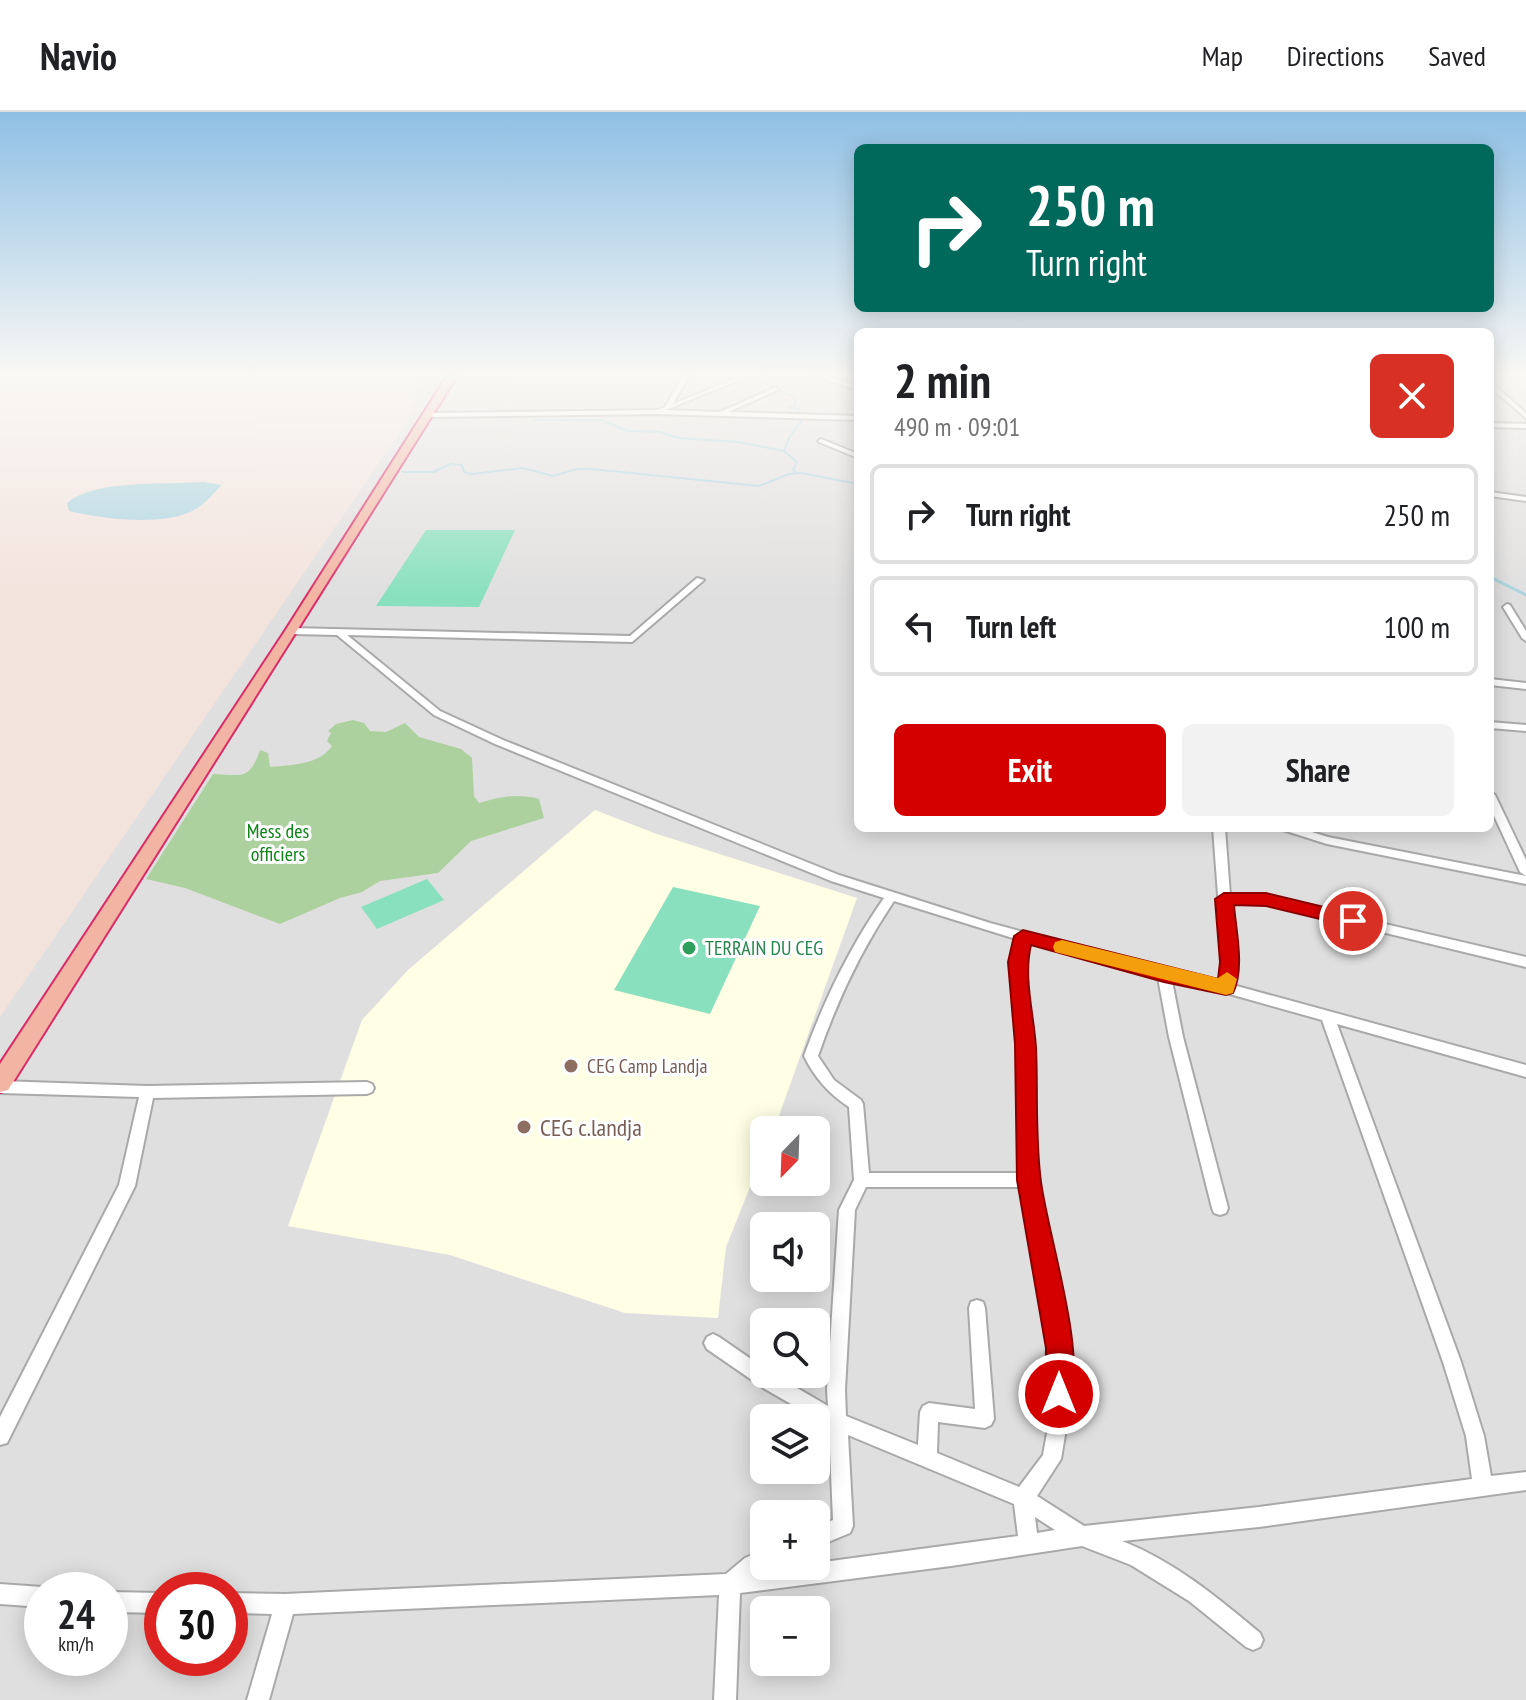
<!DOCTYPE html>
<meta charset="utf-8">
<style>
:root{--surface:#fff;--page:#f2f2f2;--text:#202124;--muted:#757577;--line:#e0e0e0;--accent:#d40000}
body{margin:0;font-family:"PT Sans Narrow",sans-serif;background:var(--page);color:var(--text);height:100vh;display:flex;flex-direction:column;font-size:30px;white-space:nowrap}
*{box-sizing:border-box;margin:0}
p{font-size:26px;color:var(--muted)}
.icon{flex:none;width:44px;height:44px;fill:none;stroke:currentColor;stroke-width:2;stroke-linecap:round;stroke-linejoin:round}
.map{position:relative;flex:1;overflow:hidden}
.drawer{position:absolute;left:854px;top:216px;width:640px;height:504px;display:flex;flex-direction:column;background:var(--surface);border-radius:12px;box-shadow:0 4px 20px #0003}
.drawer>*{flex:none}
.top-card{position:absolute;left:854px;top:32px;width:640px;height:168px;border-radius:12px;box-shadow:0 4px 20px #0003;background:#00695c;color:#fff;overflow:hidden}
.needle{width:52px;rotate:203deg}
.buttons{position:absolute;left:750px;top:1004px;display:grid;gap:16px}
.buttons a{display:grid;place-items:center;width:80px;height:80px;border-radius:12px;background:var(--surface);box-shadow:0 4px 20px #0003;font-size:40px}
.speed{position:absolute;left:24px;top:1460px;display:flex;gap:16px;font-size:40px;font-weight:700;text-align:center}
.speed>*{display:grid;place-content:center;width:104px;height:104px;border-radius:50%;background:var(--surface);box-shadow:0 4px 20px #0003;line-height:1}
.speed small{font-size:20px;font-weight:400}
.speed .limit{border:12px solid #d22;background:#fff;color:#111}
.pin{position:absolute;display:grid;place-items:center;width:68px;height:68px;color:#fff;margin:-34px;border:4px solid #fff;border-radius:50%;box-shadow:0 2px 8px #0007}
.me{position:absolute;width:88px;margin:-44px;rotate:0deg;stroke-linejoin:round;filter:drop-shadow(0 0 6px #0008)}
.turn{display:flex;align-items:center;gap:28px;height:168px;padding:0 40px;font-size:36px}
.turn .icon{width:104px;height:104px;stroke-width:2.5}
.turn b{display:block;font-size:56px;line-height:68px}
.round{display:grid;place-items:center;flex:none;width:84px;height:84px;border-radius:12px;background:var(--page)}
.overview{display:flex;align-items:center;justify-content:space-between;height:136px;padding:0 40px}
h1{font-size:48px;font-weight:700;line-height:60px}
.button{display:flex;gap:16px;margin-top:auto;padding:16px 40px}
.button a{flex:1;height:92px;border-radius:12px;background:var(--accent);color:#fff;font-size:32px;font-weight:700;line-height:92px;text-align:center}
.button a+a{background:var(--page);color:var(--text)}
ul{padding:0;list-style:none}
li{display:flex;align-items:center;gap:24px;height:100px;margin:0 16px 12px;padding:0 24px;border:4px solid var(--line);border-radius:12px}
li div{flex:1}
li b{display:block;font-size:30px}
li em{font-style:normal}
header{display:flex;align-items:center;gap:48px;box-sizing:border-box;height:112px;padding:0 40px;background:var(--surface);border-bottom:2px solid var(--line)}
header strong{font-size:38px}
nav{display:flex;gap:44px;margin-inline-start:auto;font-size:28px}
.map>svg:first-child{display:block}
.residential{fill:#e0dfdf;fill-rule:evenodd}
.education{fill:#ffffe5}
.military{fill:#f3e3dd}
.forest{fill:#add19e}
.pitch{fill:#88e0be}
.water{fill:#aad3df}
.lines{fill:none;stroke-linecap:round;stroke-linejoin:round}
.stream-far1{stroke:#aad3df;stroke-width:2}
.stream{stroke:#aad3df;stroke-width:3}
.minor-casing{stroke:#a9a9a9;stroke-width:4}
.trunk-casing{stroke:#dc2a67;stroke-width:4}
.minor{fill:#fff;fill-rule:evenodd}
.trunk{fill:#f2b4a3;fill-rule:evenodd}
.route{fill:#d40000;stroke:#8a0000;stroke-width:2}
.slow{fill:#f59e0b}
.leisure-dot{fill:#2e9e5b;stroke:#fff;stroke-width:3}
.education-dot{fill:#8d6e63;stroke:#fff;stroke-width:3}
.labels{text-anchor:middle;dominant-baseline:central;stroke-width:6;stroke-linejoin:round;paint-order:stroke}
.park-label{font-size:20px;fill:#0c8416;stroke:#fff}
.leisure-label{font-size:20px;fill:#27864d;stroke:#fff;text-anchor:start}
.education-label{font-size:20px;fill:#785e54;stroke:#fff;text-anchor:start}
.near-education-label{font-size:24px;fill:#785e54;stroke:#fff;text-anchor:start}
</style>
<header>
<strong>Navio</strong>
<nav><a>Map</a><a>Directions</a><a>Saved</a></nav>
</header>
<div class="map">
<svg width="1526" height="1588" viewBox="0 0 1526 1588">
<rect width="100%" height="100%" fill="#f2efe9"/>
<!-- residential -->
<path class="residential" d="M0,264H858V716H1490V264H1526V1588H0ZM764,1018H816V1070H764ZM764,1114H816V1166H764ZM764,1210H816V1262H764ZM764,1306H816V1358H764ZM764,1402H816V1454H764ZM42,1478H110V1546H42ZM162,1478H230V1546H162ZM764,1498H816V1550H764Z"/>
<!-- education -->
<path class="education" d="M595,698L654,721L857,786L780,1001L773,1018H764V1040L726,1135L718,1206L625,1201L450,1143L288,1114L362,908L408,858Z"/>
<!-- military -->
<path class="military" d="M0,264H419L410,306L0,905Z"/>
<!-- forest -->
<path class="forest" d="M353,608L364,611L370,619L386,620L405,611L419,625L461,637L472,646L474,684L479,691C500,685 517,681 539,687L544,706L471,729L438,761L380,769L362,780L340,786L280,812L185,776L146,767L213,662C243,663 249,669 260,638L268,641L270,655C291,653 319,653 332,634L327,629L331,621L328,619L336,612Z"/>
<!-- pitch -->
<g class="pitch">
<path d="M426,418H515L479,495L376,494Z"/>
<path d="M427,767L444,788L377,817L361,795Z"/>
<path d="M673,775L760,794L710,902L614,878Z"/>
</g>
<!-- water -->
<path class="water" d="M203,370L222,373C214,380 208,389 199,395C170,416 102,407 69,399L67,391C95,367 165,373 203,370Z"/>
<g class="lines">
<!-- stream-far1 -->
<g class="stream-far1">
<path d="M750,264L794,285L796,292L789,296L799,297L801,310L790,324L784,339L797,350L793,358L796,360"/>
<path d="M533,308H601L628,319L660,320L678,326L738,330L784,339"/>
<path d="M403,360H433L451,352L462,353L464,360L472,362L523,356L553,364L577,357H591L759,374L789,362L801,361L858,372"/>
</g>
<!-- stream -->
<path class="stream" d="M1490,465L1526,483"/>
<!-- minor casing -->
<g class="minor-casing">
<g id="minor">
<path d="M683,264H689L673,292L739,265L744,266L666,298L720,300L776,275L778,278L728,300L858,304V308L657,302L427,305L424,303L427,301L658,298L665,295Z"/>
<path d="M817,264H824L858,274V278Z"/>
<path d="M1490,272H1493L1526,301V306L1490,275Z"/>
<path d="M1490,311L1526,312V316L1490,315Z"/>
<path d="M821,327L858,342V346L819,330L818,329Z"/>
<path d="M1490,380L1526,385V389L1490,384Z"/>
<path d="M697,466L704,468L632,530L347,523L440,599L503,628L839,763L990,811L1164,858L1220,870L1223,850L1213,716H1225L1230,783L1266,784L1526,845V855L1266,792L1231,791L1235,850L1233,873L1526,953V965L1337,912L1461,1250L1484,1324L1491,1364L1526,1360V1378L1259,1415L1122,1429C1174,1449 1218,1486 1260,1521L1263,1528L1260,1535L1253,1538L1246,1535L1189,1489L1131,1453L1082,1434L951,1454L740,1481L736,1588H714L719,1483L293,1502L269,1588H247L272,1502L230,1501V1481L285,1482L726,1462L745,1446L764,1438V1454H771L765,1457L793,1454H816V1451L1018,1424L1014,1392L848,1323L853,1414L850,1421L816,1435V1415L833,1408L829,1314L765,1277L707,1237L704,1231L707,1225L713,1222L719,1225L764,1256V1262H773L828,1294L827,1278L839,1098L854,1068L849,995C828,981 815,966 804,944C824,888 850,835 884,786L831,769L495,632L434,603L337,523L292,522L288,519L292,516L630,524ZM894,789L1016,827L1011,850L1018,932L1021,1061H869L863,992L861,988L834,968L818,944C837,889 861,838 894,789ZM1028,830L1158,866L1169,925L1212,1096L1214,1101L1220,1103L1226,1101L1228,1096L1183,925L1172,869L1226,881L1322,908L1443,1250L1466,1324L1472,1367L1259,1395L1084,1414L1037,1384L1061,1347L1068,1305V1236L1037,1068L1032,932L1023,850ZM866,1075H1022L1050,1236V1305L1043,1343L1019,1375L937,1341L938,1310L985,1316L991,1313L994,1307L985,1196L983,1190L977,1188L971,1190L969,1196L975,1297L929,1291L923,1294L920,1300L918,1333L846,1304L845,1278L855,1098ZM1035,1405L1055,1418L1037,1421Z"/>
<path d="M1507,492L1510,493L1526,519V529L1522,526L1503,495Z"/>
<path d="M1490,567L1526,571V577L1490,573Z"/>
<path d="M1490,610L1526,613V619L1490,616Z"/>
<path d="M1490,680L1495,683L1526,748V764L1520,760L1490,695Z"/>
<path d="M1281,716H1299L1328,725L1526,764V772L1327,732L1283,718Z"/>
<path d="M0,969L147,974L367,970L372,972L374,976L372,980L367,982L153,986L135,1074L7,1331L0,1333V1305L119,1073L139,985L0,981Z"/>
<path d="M0,1472L42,1475L49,1478H42V1495L0,1492Z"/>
<path d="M110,1480L162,1481V1501L110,1500Z"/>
</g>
</g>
<!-- trunk casing -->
<g class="trunk-casing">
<path id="trunk" d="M447,264H457L8,978L0,980V952L285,519Z"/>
</g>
<!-- minor -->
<use href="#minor" class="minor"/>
<!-- trunk -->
<use href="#trunk" class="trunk"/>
</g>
<!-- sky -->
<linearGradient id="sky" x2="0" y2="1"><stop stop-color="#8fc0e4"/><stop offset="0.54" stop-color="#f9f8f5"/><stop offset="1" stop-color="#f9f8f5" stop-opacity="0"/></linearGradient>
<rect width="1526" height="486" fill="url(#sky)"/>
<!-- route -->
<path class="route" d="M1224,781H1266L1353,802L1362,809L1353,815L1266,794L1234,793C1236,820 1245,856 1233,881L1226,883L1164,870L1031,833C1023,866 1034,902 1036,936C1038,980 1035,1026 1041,1070C1048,1124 1088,1245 1069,1292L1059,1296L1049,1292L1045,1282L1046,1236L1017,1068L1015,932L1008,850L1014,824L1023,818L1218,867L1220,850L1215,787Z"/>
<!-- slow -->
<path class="slow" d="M1062,828L1218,866L1227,860L1237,867L1233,881L1226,883L1055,840L1053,835L1055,830Z"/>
<!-- markers -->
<circle class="leisure-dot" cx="689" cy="836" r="8"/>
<g class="education-dot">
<circle cx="571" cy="954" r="8"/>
<circle cx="524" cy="1015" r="8"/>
</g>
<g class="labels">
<!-- park labels -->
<g class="park-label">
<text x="278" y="719">Mess des<tspan x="278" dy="23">officiers</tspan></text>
</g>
<!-- leisure labels -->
<g class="leisure-label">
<text x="705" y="836">TERRAIN DU CEG</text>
</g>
<!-- education labels -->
<g class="education-label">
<text x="587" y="954">CEG Camp Landja</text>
</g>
<!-- near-education labels -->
<g class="near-education-label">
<text x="540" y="1015">CEG c.landja</text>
</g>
</g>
</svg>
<div class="buttons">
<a><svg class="needle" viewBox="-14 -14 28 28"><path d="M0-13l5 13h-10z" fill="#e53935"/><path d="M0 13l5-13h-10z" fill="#757577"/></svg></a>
<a><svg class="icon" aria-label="sound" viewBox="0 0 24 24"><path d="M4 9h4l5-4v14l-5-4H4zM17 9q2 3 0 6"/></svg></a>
<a><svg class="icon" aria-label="search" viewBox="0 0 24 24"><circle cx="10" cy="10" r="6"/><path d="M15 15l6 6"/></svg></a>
<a><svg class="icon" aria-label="layers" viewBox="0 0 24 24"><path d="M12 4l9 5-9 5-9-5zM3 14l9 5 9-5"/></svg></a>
<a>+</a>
<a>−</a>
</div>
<div class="speed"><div>24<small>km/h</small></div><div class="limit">30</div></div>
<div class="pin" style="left:1353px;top:809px;background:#d93025"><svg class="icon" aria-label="arrive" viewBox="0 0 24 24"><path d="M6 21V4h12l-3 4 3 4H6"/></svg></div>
<svg class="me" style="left:1059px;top:1282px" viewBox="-20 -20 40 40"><circle r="17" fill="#d40000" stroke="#fff" stroke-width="3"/><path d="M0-11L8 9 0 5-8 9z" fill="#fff"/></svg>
<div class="top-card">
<div class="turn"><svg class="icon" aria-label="right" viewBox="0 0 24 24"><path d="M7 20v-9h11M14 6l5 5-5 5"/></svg><div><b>250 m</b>Turn right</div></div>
</div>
<section class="drawer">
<div class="overview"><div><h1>2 min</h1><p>490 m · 09:01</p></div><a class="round" style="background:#d93025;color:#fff"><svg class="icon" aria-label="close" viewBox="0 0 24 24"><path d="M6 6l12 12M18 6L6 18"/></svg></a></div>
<ul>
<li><svg class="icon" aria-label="right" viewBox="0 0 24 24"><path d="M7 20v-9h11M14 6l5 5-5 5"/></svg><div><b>Turn right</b></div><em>250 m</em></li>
<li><svg class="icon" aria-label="left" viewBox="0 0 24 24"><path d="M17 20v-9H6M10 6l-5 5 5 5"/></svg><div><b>Turn left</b></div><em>100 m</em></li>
</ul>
<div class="button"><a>Exit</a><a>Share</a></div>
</section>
</div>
